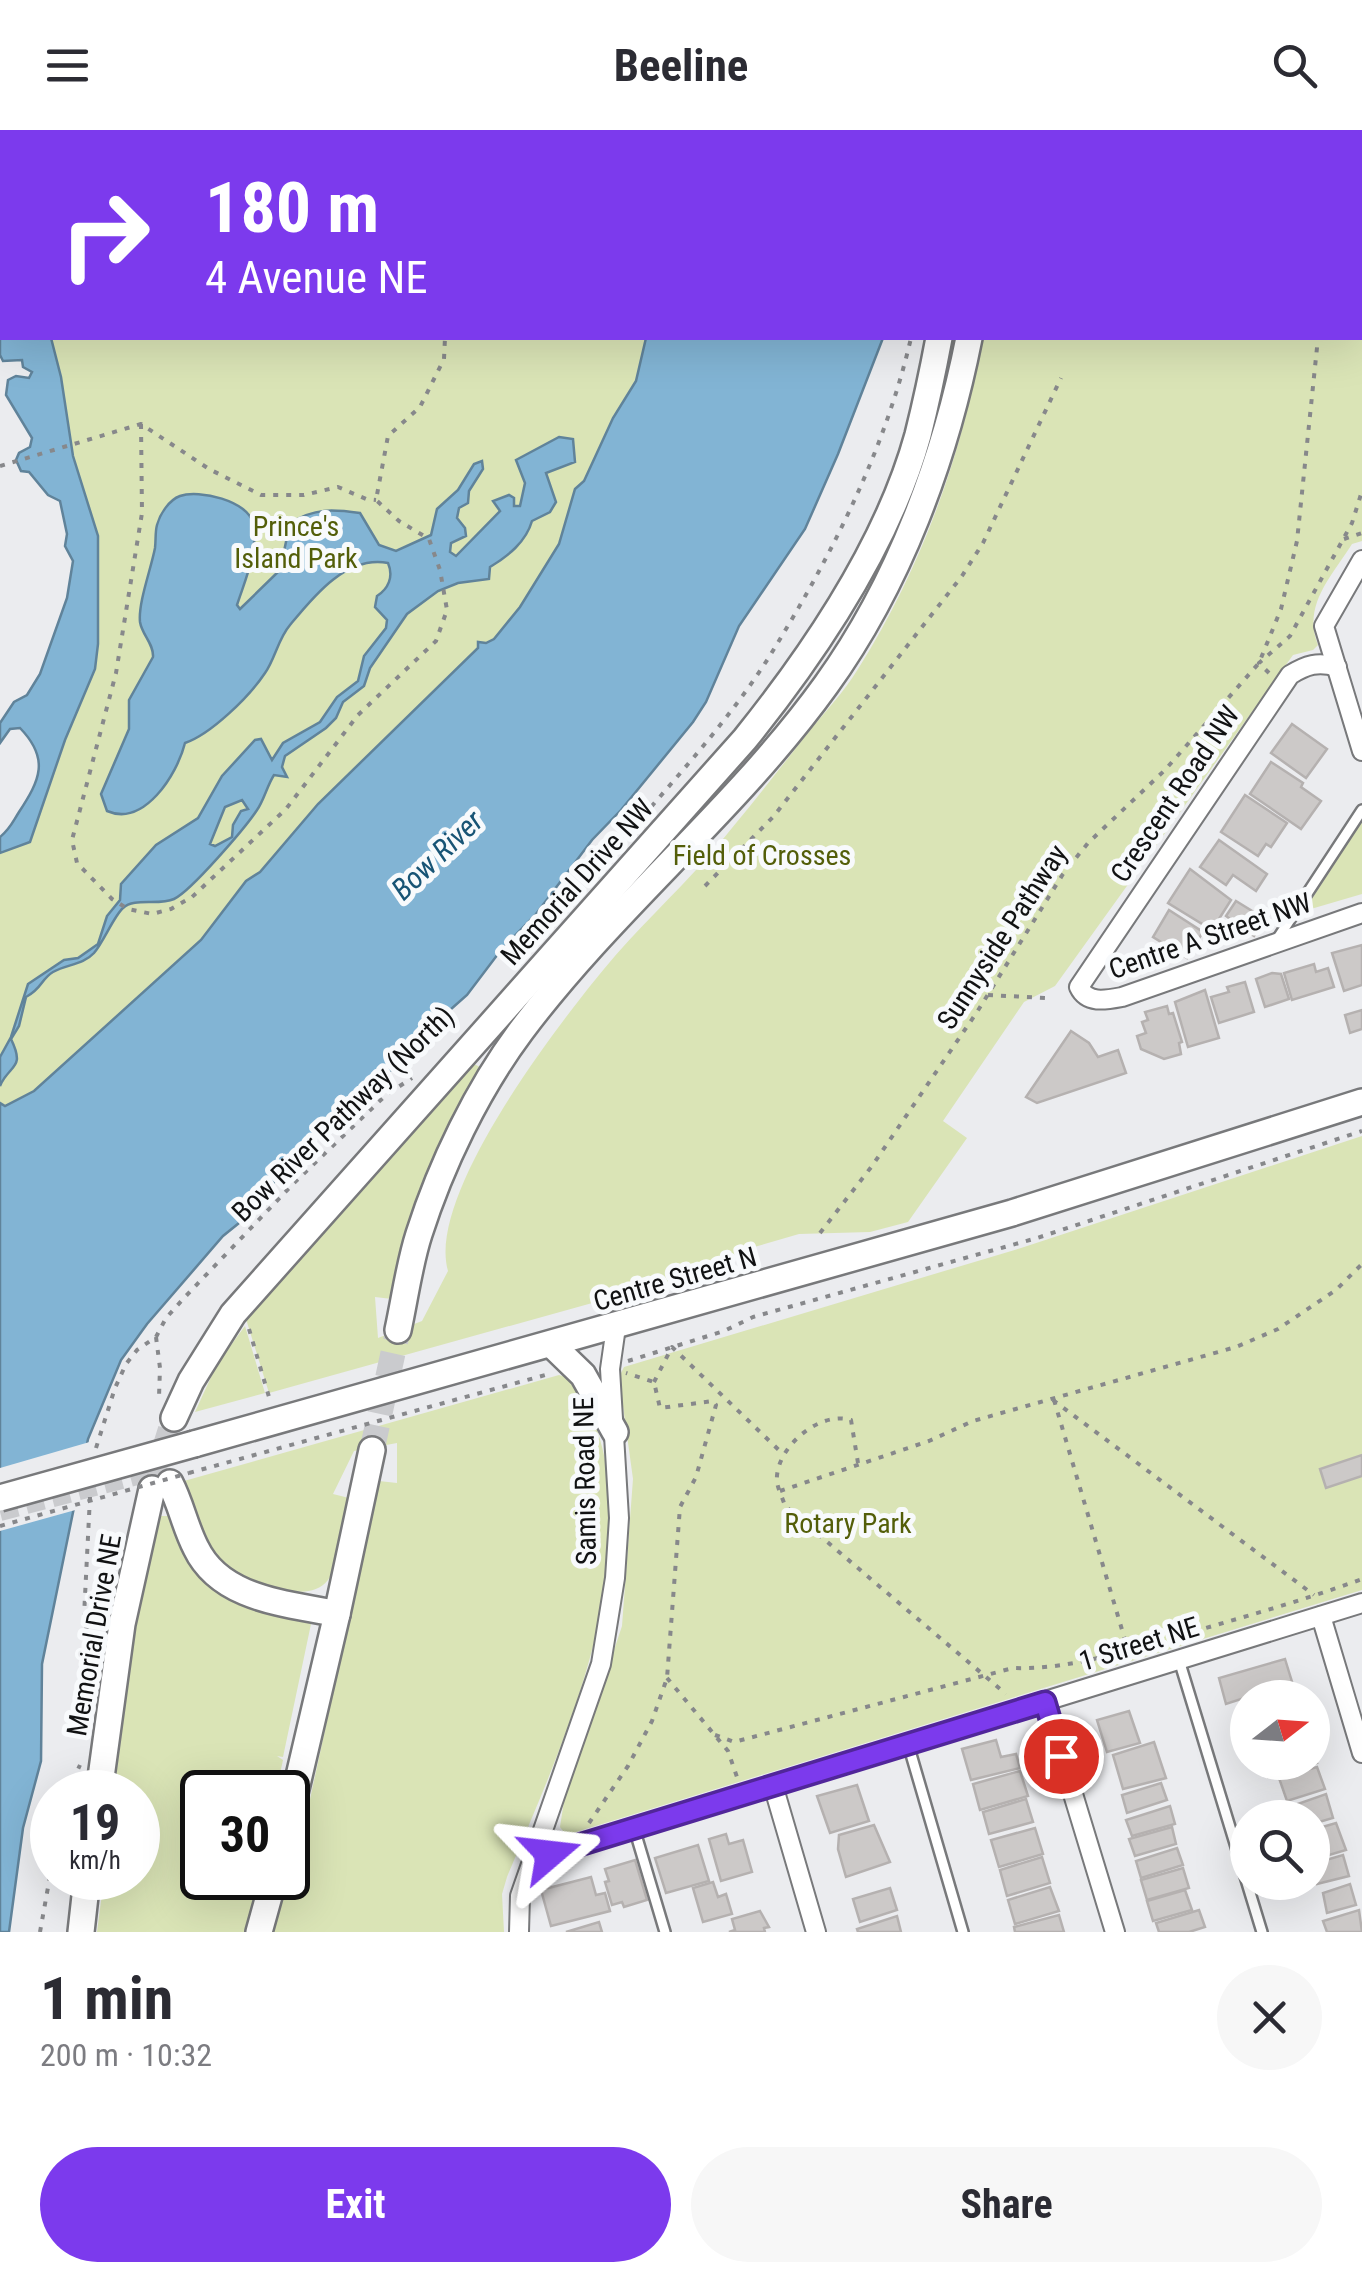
<!DOCTYPE html>
<meta charset="utf-8">
<style>
:root{--surface:#fff;--page:#f7f7f7;--text:#2b2b33;--muted:#7c7c81;--accent:#7c3aed}
body{margin:0;font-family:"Roboto Condensed",sans-serif;background:var(--page);color:var(--text);height:100vh;display:flex;flex-direction:column;font-size:38px;white-space:nowrap}
*{box-sizing:border-box;margin:0}
p{font-size:32px;color:var(--muted)}
.icon{flex:none;width:55px;height:55px;fill:none;stroke:currentColor;stroke-width:2;stroke-linecap:round;stroke-linejoin:round}
.map{position:relative;height:1802px;overflow:hidden}
.panel{display:flex;flex-direction:column;background:var(--surface);flex:1}
.panel>*{flex:none}
.guide{position:absolute;left:0px;top:0px;width:1362px;height:210px;box-shadow:0 10px 40px #0002;background:#7c3aed;color:#fff;overflow:hidden}
.needle{width:65px;rotate:73deg}
.controls{position:absolute;left:1230px;top:1550px;display:grid;gap:20px}
.controls a{display:grid;place-items:center;width:100px;height:100px;border-radius:50%;background:var(--surface);box-shadow:0 10px 40px #0002;font-size:50px}
.speed{position:absolute;left:30px;top:1640px;display:flex;gap:20px;font-size:50px;font-weight:700;text-align:center}
.speed>*{display:grid;place-content:center;width:130px;height:130px;border-radius:50%;background:var(--surface);box-shadow:0 10px 40px #0002;line-height:1}
.speed small{font-size:25px;font-weight:400}
.speed .limit{border:5px solid #111;border-radius:15px;background:#fff;color:#111}
.pin{position:absolute;display:grid;place-items:center;width:85px;height:85px;color:#fff;margin:-42px;border:5px solid #fff;border-radius:50%;box-shadow:0 2px 10px #0007}
.me{position:absolute;width:110px;margin:-55px;rotate:73deg;stroke-linejoin:round;filter:drop-shadow(0 0 8px #0008)}
.turn{display:flex;align-items:center;gap:35px;height:210px;padding:0 40px;font-size:45px}
.turn .icon{width:130px;height:130px;stroke-width:2.5}
.turn b{display:block;font-size:70px;line-height:85px}
.round{display:grid;place-items:center;flex:none;width:105px;height:105px;border-radius:52px;background:var(--page)}
.summary{display:flex;align-items:center;justify-content:space-between;height:170px;padding:0 40px}
h1{font-size:60px;font-weight:700;line-height:75px}
.primary-button{display:flex;gap:20px;margin-top:auto;padding:20px 40px}
.primary-button a{flex:1;height:115px;border-radius:60px;background:var(--accent);color:#fff;font-size:40px;font-weight:700;line-height:115px;text-align:center}
.primary-button a+a{background:var(--page);color:var(--text)}
header{display:flex;justify-content:space-between;align-items:center;height:130px;padding:0 40px;background:var(--surface);font-size:45px;font-weight:700}
.map>svg:first-child{display:block}
.green{fill:#dae4b6}
.water{fill:#82b4d4;stroke:#60839a;stroke-width:2.5;fill-rule:evenodd}
.pier{fill:#ebecef}
.building{fill:#ccc9c8;stroke:#b5b1b0;stroke-width:2.5}
.lines{fill:none;stroke-linecap:round;stroke-linejoin:round}
.street-tunnel{stroke:#cacbce;stroke-width:18;stroke-dasharray:18 9;stroke-linecap:butt}
.secondary-tunnel{stroke:#cacbce;stroke-width:25;stroke-dasharray:25 12;stroke-linecap:butt}
.lane-casing{stroke:#78797b;stroke-width:14}
.street-casing{stroke:#78797b;stroke-width:22}
.secondary-casing{stroke:#78797b;stroke-width:30}
.path{stroke:#87888b;stroke-width:4;stroke-dasharray:5 8;stroke-linecap:butt}
.lane{stroke:#fff;stroke-width:9}
.street{stroke:#fff;stroke-width:18}
.secondary{stroke:#fff;stroke-width:25}
.secondary-bridge-casing{stroke:#78797b;stroke-width:30;stroke-linecap:butt}
.path-bridge{stroke:#87888b;stroke-width:4;stroke-dasharray:5 8;stroke-linecap:butt}
.secondary-bridge{stroke:#fff;stroke-width:25}
.route-casing{stroke:#51269a;stroke-width:25}
.route{stroke:#7c3aed;stroke-width:18}
.labels{text-anchor:middle;dominant-baseline:central;stroke-width:10;stroke-linejoin:round;paint-order:stroke}
.park-label{font-size:28px;fill:#535e09;stroke:#f8fafc}
.street-label{font-size:28px;fill:#111213;stroke:#f8fafc}
.water-label{font-size:30px;font-style:italic;fill:#185475;stroke:#f8fafc}
</style>
<header><svg class="icon" aria-label="menu" viewBox="0 0 24 24"><path d="M4 6h16M4 12h16M4 18h16"/></svg>Beeline<svg class="icon" aria-label="search" viewBox="0 0 24 24"><circle cx="10" cy="10" r="6"/><path d="M15 15l6 6"/></svg></header>
<div class="map">
<svg width="1362" height="1802" viewBox="0 0 1362 1802">
<rect width="100%" height="100%" fill="#ebecef"/>
<!-- green -->
<g class="green">
<path d="M39,0H707L40,2Z"/>
<path d="M999,0H1362V411L1352,414C1332,446 1302,475 1318,515L1313,520L1293,525L1055,856L1024,872L943,991L967,1008L908,1092L870,1102L799,1104L744,1120L689,1146L269,1263L246,1189L472,933L480,937L429,1042L392,1169L375,1167L378,1208L422,1191L448,1141C426,1066 556,897 604,839C636,800 673,766 707,728C741,688 774,646 807,604C824,583 844,562 858,539C921,439 963,324 982,208H1360V2H998Z"/>
<path d="M33,208H661L564,416L497,515L205,814L38,970L0,984V714L33,678L94,455Z"/>
<path d="M1362,692V764L1304,781L1361,693Z"/>
<path d="M1362,1006V1460L566,1705L560,1697L564,1671L622,1496L633,1349L619,1247L624,1237L1021,1118Z"/>
<path d="M245,1196L265,1263L195,1282L217,1234Z"/>
<path d="M559,1245L566,1247L575,1259H584C594,1290 606,1322 609,1355C621,1491 558,1625 507,1747L502,1764L504,1802H272L307,1683L379,1351L397,1353V1313L354,1321L333,1364L349,1368C344,1392 343,1430 328,1450C318,1463 301,1463 286,1460C204,1440 214,1418 184,1351Z"/>
<path d="M158,1386H170C199,1468 228,1473 308,1490L311,1494L283,1627L277,1626L283,1630L276,1662H202V1748H259L245,1802H97L104,1748H138V1662H114L135,1499Z"/>
</g>
<!-- water -->
<g class="water">
<path d="M0,165L2,208H51L61,247L73,326L98,406V514L95,539L65,610L30,712L0,723V707C10,699 12,693 19,682C40,650 50,629 20,598L10,599L0,613V593L14,572L27,565L40,544L67,468L73,431L65,416L67,404L60,371L48,365L29,342L21,341L16,330L19,323L30,317L32,308L6,265L8,250L16,246L29,248L32,242L23,237L22,230L3,231L0,225Z"/>
<path d="M646,208H883L838,324L805,399L739,496L706,572L693,592L621,680L592,710L536,784L501,820L467,865L441,888L397,936L359,963L344,982L311,1010L302,1028L276,1050L239,1093L223,1106L147,1194L121,1230L88,1309L42,1534L41,1631L23,1698L9,1802H0V973L5,976L34,961L201,810L246,751L260,742L318,674L478,518V512L486,513L494,509L520,477L559,414L575,359L584,351L613,288L636,251Z"/>
<path d="M559,307L573,309L575,332L546,343L556,372L550,382L532,391C526,412 508,426 490,437L489,449L458,453L438,461L407,484L370,538L364,556L343,572L336,588L326,598L285,626L282,637L287,647L274,645C267,656 264,670 257,680C246,697 191,761 174,769C159,776 134,767 123,778C114,786 104,811 94,823C83,835 67,834 53,842C41,849 42,859 26,867L19,896L11,909C26,940 9,934 0,956V927L11,907L28,854L64,830L78,828L98,814L107,786L120,770L121,754L156,715L198,688L222,646L255,610L261,609L272,630L283,613L320,592L337,567L358,551L364,526L386,498L387,490L375,477L377,466C388,459 394,447 388,433C346,425 313,467 290,495C278,509 275,529 265,543C249,567 211,604 185,613C177,645 144,697 107,681L101,664L129,599V570L153,527C154,514 142,505 140,492C138,473 151,439 155,418C156,410 155,402 157,395C160,384 169,370 180,366C199,359 248,371 253,393C259,420 245,450 237,475L240,479L280,440L290,393C315,378 332,379 360,383L379,415L396,421L431,405L437,379L458,360L474,334L482,331L483,339L469,361L468,373L459,378L457,388L465,398L466,406L451,413L450,422L456,426L500,381L493,371L509,365L514,368V376H520L525,353L516,330ZM242,670L248,679L241,681L233,695L232,707L215,716L210,714L225,677Z"/>
</g>
<!-- pier -->
<path class="pier" d="M93,1311L79,1379L0,1401V1338Z"/>
<!-- building -->
<g class="building">
<path d="M1292,594L1327,619L1306,648L1271,623Z"/>
<path d="M1271,632L1303,653L1301,657L1321,671L1301,699L1250,664Z"/>
<path d="M1245,665L1287,693L1271,717L1266,714L1258,726L1221,702Z"/>
<path d="M1219,710L1267,744L1256,761L1233,745L1226,755L1200,737Z"/>
<path d="M1190,739L1231,770L1212,800L1168,773Z"/>
<path d="M1236,771L1265,789L1254,806L1226,786Z"/>
<path d="M1169,780L1203,802L1187,828L1153,807Z"/>
<path d="M1362,815V855L1344,861L1332,823Z"/>
<path d="M1314,834L1316,842L1328,838L1334,857L1292,870L1284,843Z"/>
<path d="M1272,843L1281,844L1289,869L1265,877L1256,849Z"/>
<path d="M1245,852L1254,882L1219,893L1211,867L1229,862L1227,857Z"/>
<path d="M1205,860L1219,908L1188,917L1175,872Z"/>
<path d="M1167,876L1169,884L1173,883L1182,912L1179,913L1181,924L1164,929L1141,919L1137,906L1146,903L1142,892L1148,890L1145,882Z"/>
<path d="M1362,880V899L1350,903L1345,885Z"/>
<path d="M1071,901L1089,913L1098,927L1118,920L1126,943L1037,973L1026,967Z"/>
<path d="M1362,1325V1346L1326,1358L1320,1339Z"/>
<path d="M1285,1529L1297,1568H1248V1578L1244,1568L1226,1574L1219,1548Z"/>
<path d="M1129,1581L1140,1613L1107,1622L1097,1590Z"/>
<path d="M996,1610L1001,1627L1016,1624L1020,1638L971,1650L962,1619Z"/>
<path d="M1154,1612L1166,1648L1123,1659L1113,1625Z"/>
<path d="M1312,1620L1317,1633L1268,1647L1265,1632H1312Z"/>
<path d="M1317,1637L1325,1659L1287,1671L1279,1648Z"/>
<path d="M1020,1641L1028,1666L980,1680L973,1654Z"/>
<path d="M1161,1653L1167,1670L1127,1683L1122,1665Z"/>
<path d="M857,1655L869,1691L830,1703L817,1666Z"/>
<path d="M1326,1664L1333,1688L1312,1694V1688H1292L1289,1677Z"/>
<path d="M1026,1669L1033,1692L989,1704L983,1682Z"/>
<path d="M1170,1676L1175,1694L1132,1706L1126,1690Z"/>
<path d="M1336,1693L1346,1720L1312,1730V1700Z"/>
<path d="M874,1695L890,1732L846,1747L838,1719L839,1705Z"/>
<path d="M1172,1697L1176,1714L1135,1726L1129,1709Z"/>
<path d="M1035,1698L1043,1724L999,1737L991,1710Z"/>
<path d="M726,1704L729,1714L743,1710L752,1742L721,1751L709,1709Z"/>
<path d="M698,1715L709,1751L666,1763L655,1728Z"/>
<path d="M1177,1718L1183,1735L1141,1748L1136,1731Z"/>
<path d="M1343,1725L1349,1746L1317,1754L1312,1734Z"/>
<path d="M1042,1727L1050,1753L1007,1766L1000,1740Z"/>
<path d="M635,1730L647,1770L624,1777L622,1772L612,1775L605,1752L609,1751L605,1739Z"/>
<path d="M1183,1738L1189,1758L1147,1770L1141,1750Z"/>
<path d="M591,1747L596,1765L605,1763L610,1781L551,1796L541,1760Z"/>
<path d="M713,1752L718,1767L726,1764L732,1784L703,1792L693,1758Z"/>
<path d="M1350,1754L1356,1775L1327,1783L1323,1763Z"/>
<path d="M1050,1757L1059,1781L1015,1794L1008,1770Z"/>
<path d="M890,1758L897,1780L860,1792L853,1769Z"/>
<path d="M1185,1760L1192,1780L1153,1791L1147,1771Z"/>
<path d="M1199,1780L1205,1797L1189,1802H1159L1156,1793Z"/>
<path d="M1359,1780L1362,1802H1327L1323,1791Z"/>
<path d="M760,1781L769,1797L764,1798L765,1802H729L735,1800L732,1789Z"/>
<path d="M1059,1785L1064,1802H1015L1014,1797Z"/>
<path d="M897,1786L901,1802H858L857,1799Z"/>
<path d="M599,1792L602,1802H566Z"/>
</g>
<g class="lines">
<!-- street-tunnel -->
<path class="street-tunnel" d="M0,1382L156,1341"/>
<!-- secondary-tunnel -->
<g class="secondary-tunnel">
<path d="M372,1320L398,1200"/>
<path d="M152,1359L174,1288"/>
</g>
<!-- lane casing -->
<g class="lane-casing">
<g id="lane">
<path d="M1276,811L1362,680"/>
<path d="M1179,1530L1262,1802"/>
<path d="M908,1614L963,1802"/>
<path d="M634,1698L665,1802"/>
</g>
</g>
<!-- street casing -->
<g class="street-casing">
<g id="street">
<path d="M1362,430L1324,496L1362,621"/>
<path d="M1337,537C1318,531 1306,535 1290,545L1079,857C1087,874 1106,870 1122,867L1362,783"/>
<path d="M1321,1486L1362,1623"/>
<path d="M1045,1572L1115,1802"/>
<path d="M773,1655L816,1802"/>
<path d="M532,1730L1362,1473"/>
<path d="M519,1802L520,1766L601,1534L615,1448L619,1388L610,1239L616,1197"/>
</g>
</g>
<!-- secondary casing -->
<g class="secondary-casing">
<g id="secondary">
<path d="M951,0V2"/>
<path d="M980,0V2"/>
<path d="M398,1200C405,1168 409,1135 419,1104C441,1035 477,960 521,901C613,778 736,680 826,555C899,454 945,329 969,208"/>
<path d="M552,1215L583,1245L615,1302"/>
<path d="M174,1288L191,1251L233,1184L745,609C815,522 888,414 918,305C926,273 933,240 939,208"/>
<path d="M194,1314L1012,1083L1362,972"/>
<path d="M170,1353C181,1374 185,1397 196,1418C221,1470 287,1473 337,1484"/>
<path d="M99,1662L122,1494L152,1359"/>
<path d="M288,1693L337,1484L372,1320"/>
<path d="M81,1802L87,1748"/>
<path d="M259,1802L274,1748"/>
</g>
</g>
<!-- path -->
<g class="path">
<path d="M174,0L175,2"/>
<path d="M1308,0V2"/>
<path d="M438,2L441,0"/>
<path d="M141,294L142,383L116,543L72,710L77,733L112,769L128,779L152,784L171,779L192,767L286,679L358,585L436,511L447,480L440,440L429,409L399,391L376,370L388,306L420,277L444,229L445,208"/>
<path d="M0,336L141,294L209,339L261,365H304L338,357L366,369L376,370"/>
<path d="M1344,409L1362,403"/>
<path d="M1269,543L1259,533L1290,506L1352,393L1362,361"/>
<path d="M626,706C678,645 736,583 777,514C835,419 886,316 911,208"/>
<path d="M705,756L773,687L962,446L983,413L1061,248"/>
<path d="M988,865L1047,868"/>
<path d="M820,1103L872,1036L977,882L1063,744L1088,713L1165,640L1259,533L1281,479L1297,411L1318,208"/>
<path d="M249,1199L269,1267"/>
<path d="M156,1207L160,1238L159,1267"/>
<path d="M628,1231L724,1201L753,1187L1037,1108L1362,1001"/>
<path d="M654,1252L672,1217L784,1325"/>
<path d="M1053,1270L1314,1465"/>
<path d="M1054,1270L1128,1520"/>
<path d="M96,1318L115,1258L126,1234L137,1220L156,1207L166,1188L184,1168L293,1054L386,965L412,948"/>
<path d="M858,1333L851,1290C819,1280 774,1319 777,1352C778,1359 783,1369 785,1376L1006,1564"/>
<path d="M189,1343L549,1244"/>
<path d="M780,1361L929,1311L973,1291L1236,1217L1278,1199L1336,1160L1362,1134"/>
<path d="M90,1367L84,1486L87,1501L96,1519"/>
<path d="M667,1548L728,1621L738,1650"/>
<path d="M715,1605L734,1612L1013,1538C1069,1540 1124,1521 1178,1506C1240,1488 1302,1471 1362,1449"/>
<path d="M67,1662L80,1635"/>
<path d="M589,1693L628,1636L652,1591L667,1548L680,1377L696,1347L716,1275L713,1271L660,1278L654,1252L626,1243"/>
<path d="M40,1802L52,1735"/>
</g>
<!-- lane -->
<use href="#lane" class="lane"/>
<!-- street -->
<use href="#street" class="street"/>
<!-- secondary -->
<use href="#secondary" class="secondary"/>
<!-- secondary-bridge casing -->
<g class="secondary-bridge-casing">
<path id="secondary-bridge" d="M0,1368L194,1314"/>
</g>
<!-- path-bridge -->
<path class="path-bridge" d="M0,1396L189,1343"/>
<!-- secondary-bridge -->
<use href="#secondary-bridge" class="secondary-bridge"/>
</g>
<g class="lines">
<!-- route casing -->
<g class="route-casing">
<path id="route" d="M550,1724L1045,1572L1061,1626"/>
</g>
<!-- route -->
<use href="#route" class="route"/>
</g>
<g class="labels">
<!-- park labels -->
<g class="park-label">
<text x="296" y="396">Prince's<tspan x="296" dy="32">Island Park</tspan></text>
<text x="762" y="725">Field of Crosses</text>
<text x="848" y="1393">Rotary Park</text>
</g>
<!-- street labels -->
<g class="street-label">
<text transform="translate(1175 664) rotate(-56)">Crescent Road NW</text>
<text transform="translate(577 752) rotate(-48)">Memorial Drive NW</text>
<text transform="translate(1210 806) rotate(-19)">Centre A Street NW</text>
<text transform="translate(1002 807) rotate(-57)">Sunnyside Pathway</text>
<text transform="translate(343 984) rotate(-44)">Bow River Pathway (North)</text>
<text transform="translate(675 1149) rotate(-16)">Centre Street N</text>
<text transform="translate(585 1351) rotate(-91)">Samis Road NE</text>
<text transform="translate(94 1505) rotate(-80)">Memorial Drive NE</text>
<text transform="translate(1139 1514) rotate(-17)">1 Street NE</text>
</g>
<!-- water labels -->
<g class="water-label">
<text transform="translate(437 725) rotate(-44)">Bow River</text>
</g>
</g>
</svg>
<div class="controls">
<a><svg class="needle" viewBox="-14 -14 28 28"><path d="M0-13l5 13h-10z" fill="#e53935"/><path d="M0 13l5-13h-10z" fill="#7c7c81"/></svg></a>
<a><svg class="icon" aria-label="search" viewBox="0 0 24 24"><circle cx="10" cy="10" r="6"/><path d="M15 15l6 6"/></svg></a>
</div>
<div class="speed"><div>19<small>km/h</small></div><div class="limit">30</div></div>
<div class="pin" style="left:1061px;top:1626px;background:#d93025"><svg class="icon" aria-label="arrive" viewBox="0 0 24 24"><path d="M6 21V4h12l-3 4 3 4H6"/></svg></div>
<svg class="me" style="left:550px;top:1724px" viewBox="-20 -20 40 40"><path d="M0-17L14 15 0 8-14 15z" fill="#7c3aed" stroke="#fff" stroke-width="4"/></svg>
<div class="guide">
<div class="turn"><svg class="icon" aria-label="right" viewBox="0 0 24 24"><path d="M7 20v-9h11M14 6l5 5-5 5"/></svg><div><b>180 m</b>4 Avenue NE</div></div>
</div>
</div>
<section class="panel">
<div class="summary"><div><h1>1 min</h1><p>200 m · 10:32</p></div><a class="round"><svg class="icon" aria-label="close" viewBox="0 0 24 24"><path d="M6 6l12 12M18 6L6 18"/></svg></a></div>
<div class="primary-button"><a>Exit</a><a>Share</a></div>
</section>
